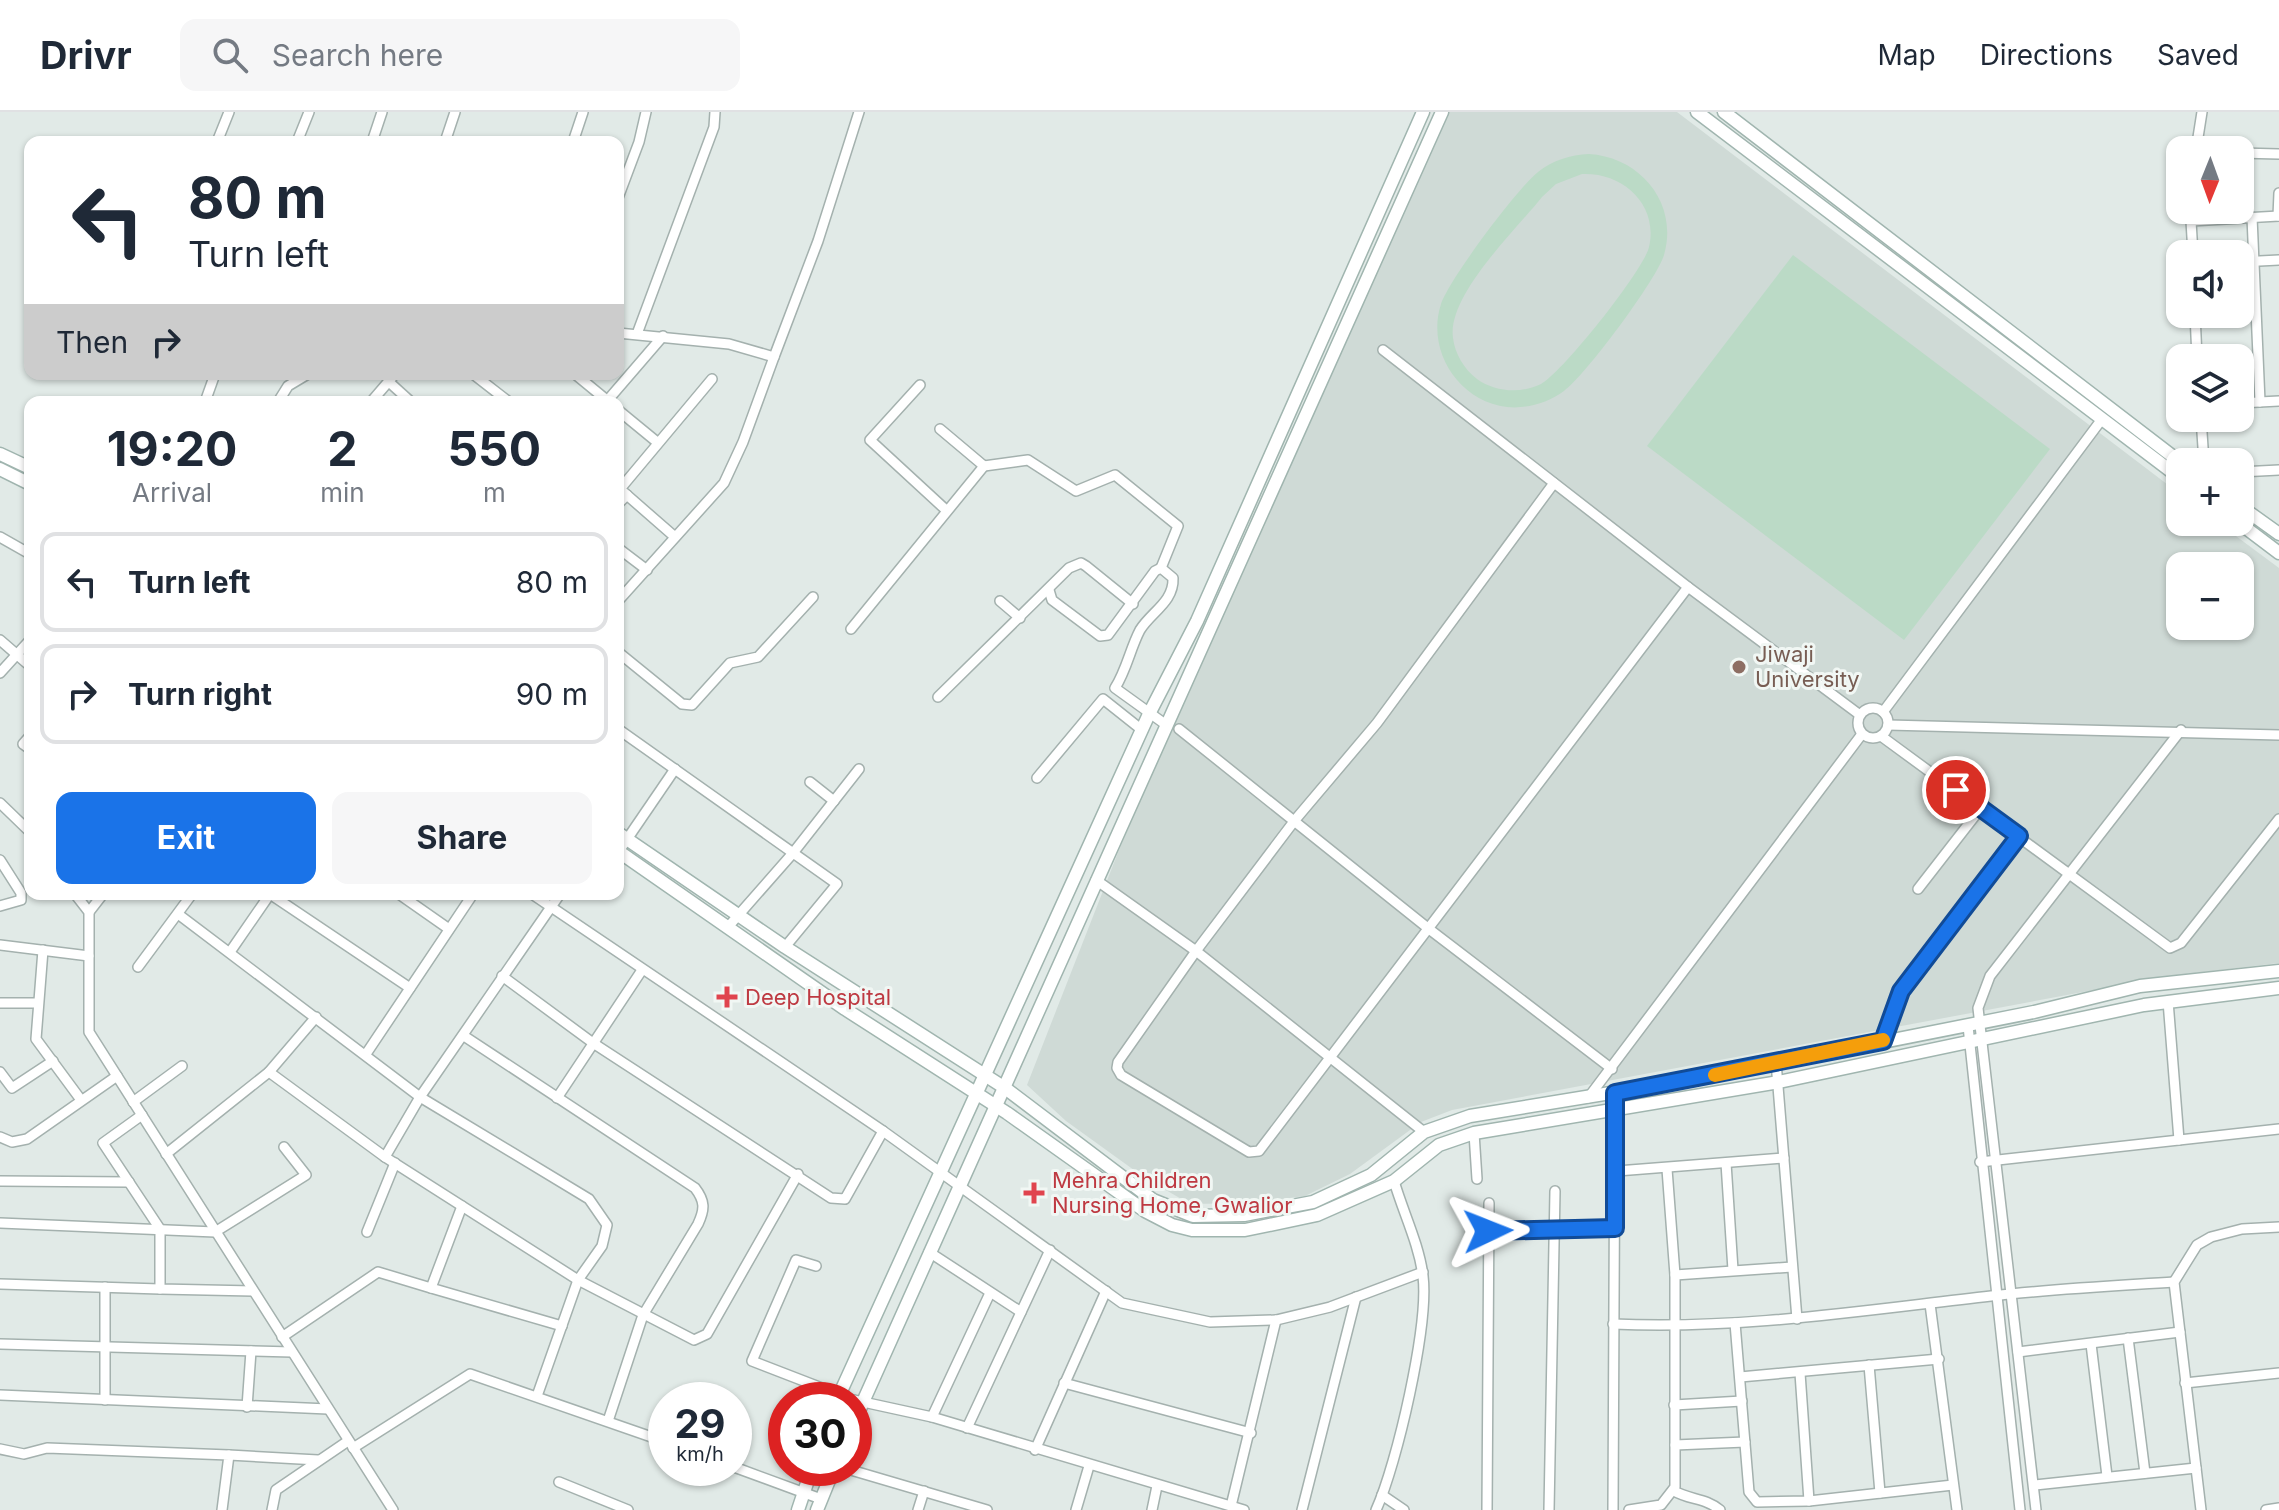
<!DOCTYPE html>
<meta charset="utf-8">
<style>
:root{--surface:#fff;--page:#f6f6f7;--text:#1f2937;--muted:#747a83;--line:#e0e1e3;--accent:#1a73e8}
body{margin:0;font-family:Inter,sans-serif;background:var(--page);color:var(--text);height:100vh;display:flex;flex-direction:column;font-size:30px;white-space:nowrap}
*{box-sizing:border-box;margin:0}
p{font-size:26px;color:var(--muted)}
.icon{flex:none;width:44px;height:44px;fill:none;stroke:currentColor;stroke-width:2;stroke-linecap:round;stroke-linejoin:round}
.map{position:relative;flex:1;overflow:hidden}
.panel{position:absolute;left:24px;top:284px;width:600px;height:504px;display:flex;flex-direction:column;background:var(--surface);border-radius:16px;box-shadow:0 2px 6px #0004}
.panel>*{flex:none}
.top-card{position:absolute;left:24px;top:24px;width:600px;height:244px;border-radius:16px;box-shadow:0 2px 6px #0004;background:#fff;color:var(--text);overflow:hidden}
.needle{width:52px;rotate:181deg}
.fabs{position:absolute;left:2166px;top:24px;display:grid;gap:16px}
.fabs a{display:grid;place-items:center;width:88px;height:88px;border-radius:16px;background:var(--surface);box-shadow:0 2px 6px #0004;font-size:40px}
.speed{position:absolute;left:648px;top:1270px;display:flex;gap:16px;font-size:40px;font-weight:700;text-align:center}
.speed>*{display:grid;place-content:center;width:104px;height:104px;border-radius:50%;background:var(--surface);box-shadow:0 2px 6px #0004;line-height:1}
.speed small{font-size:20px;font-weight:400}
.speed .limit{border:12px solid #d22;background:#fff;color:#111}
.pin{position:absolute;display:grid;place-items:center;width:68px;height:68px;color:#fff;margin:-34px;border:4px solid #fff;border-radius:50%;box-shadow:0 2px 8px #0007}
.me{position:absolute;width:88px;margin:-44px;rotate:88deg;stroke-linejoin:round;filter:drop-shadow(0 0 6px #0008)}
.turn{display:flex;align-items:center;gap:28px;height:168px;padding:0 32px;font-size:36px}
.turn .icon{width:104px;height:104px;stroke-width:2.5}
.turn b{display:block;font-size:56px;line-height:68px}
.then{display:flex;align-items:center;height:76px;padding:0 32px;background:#0003;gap:16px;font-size:30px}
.eta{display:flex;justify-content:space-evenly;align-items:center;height:136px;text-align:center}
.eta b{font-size:48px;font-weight:700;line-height:56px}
.primary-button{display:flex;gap:16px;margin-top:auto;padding:16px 32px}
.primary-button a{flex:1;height:92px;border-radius:16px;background:var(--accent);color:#fff;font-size:32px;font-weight:700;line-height:92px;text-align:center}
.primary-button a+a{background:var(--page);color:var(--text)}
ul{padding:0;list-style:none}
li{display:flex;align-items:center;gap:24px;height:100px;margin:0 16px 12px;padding:0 16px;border:4px solid var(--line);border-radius:16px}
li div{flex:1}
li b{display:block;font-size:30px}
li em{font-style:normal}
header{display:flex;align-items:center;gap:48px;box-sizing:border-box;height:112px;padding:0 40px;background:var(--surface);border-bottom:2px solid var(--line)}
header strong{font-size:38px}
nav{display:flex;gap:44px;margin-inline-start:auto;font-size:28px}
.search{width:560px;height:72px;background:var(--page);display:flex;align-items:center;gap:20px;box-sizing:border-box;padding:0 28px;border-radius:16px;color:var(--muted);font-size:30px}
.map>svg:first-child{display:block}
.built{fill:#cfdad6;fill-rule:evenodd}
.green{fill:#bbdac6;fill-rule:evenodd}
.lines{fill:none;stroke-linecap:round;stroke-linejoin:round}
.minor-casing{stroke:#a4b1ae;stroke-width:12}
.secondary-casing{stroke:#a0b5af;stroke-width:15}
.minor{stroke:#fff;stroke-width:9}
.secondary{stroke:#fff;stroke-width:12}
.route-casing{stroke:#114b97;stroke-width:20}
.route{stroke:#1a73e8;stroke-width:14}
.slow{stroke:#f59e0b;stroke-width:14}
.education-dot{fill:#8d6e63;stroke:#f1f7f4;stroke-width:3}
.health-dot{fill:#e0444e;stroke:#f1f7f4;stroke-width:3}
.labels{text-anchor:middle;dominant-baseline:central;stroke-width:6;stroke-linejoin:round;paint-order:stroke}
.education-label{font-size:22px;fill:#785e54;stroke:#f1f7f4;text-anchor:start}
.health-label{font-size:22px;fill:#be3a42;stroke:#f1f7f4;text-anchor:start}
</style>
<header>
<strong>Drivr</strong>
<div class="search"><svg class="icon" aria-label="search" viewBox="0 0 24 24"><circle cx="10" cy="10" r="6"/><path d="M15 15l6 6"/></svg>Search here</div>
<nav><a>Map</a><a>Directions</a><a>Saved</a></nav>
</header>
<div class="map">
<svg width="2279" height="1398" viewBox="0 0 2279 1398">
<rect width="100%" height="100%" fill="#e1eae7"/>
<!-- built -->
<path class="built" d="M1449,0H1677L2180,382V410H2217L2279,456V851L2169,864L1452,998L1421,1010L1350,1062L1305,1084L1250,1091L1190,1092L1145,1066L1066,1009L1027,973L1119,738L1252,429ZM2180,454H2240V514H2180Z"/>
<!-- green -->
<g class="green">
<path d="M1589,42C1640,45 1679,91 1664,143C1657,167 1585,264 1564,279C1548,291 1527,297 1507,295C1458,289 1426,238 1441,192C1450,166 1517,77 1538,60C1553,48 1570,43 1589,42ZM1582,62C1622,60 1659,92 1649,135C1644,158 1562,261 1541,272C1521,282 1495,280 1477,267C1464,257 1455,242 1453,226C1447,183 1516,118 1542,85L1556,72Z"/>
<path d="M1793,143L2050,337L1904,528L1647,334Z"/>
</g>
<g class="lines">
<!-- minor casing -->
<g class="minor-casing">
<g id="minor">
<path d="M217,30L229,0"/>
<path d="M297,30L309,0"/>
<path d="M372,30L382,0"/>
<path d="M445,30L455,0"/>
<path d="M573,30L583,0"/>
<path d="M2196,38L2202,0"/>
<path d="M2240,41L2279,42"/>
<path d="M618,86L639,30L646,0"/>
<path d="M2278,104L2279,81"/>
<path d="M2252,105L2260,290"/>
<path d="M2193,142L2191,109L2279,104"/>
<path d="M2240,150L2279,148"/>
<path d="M2195,202L2197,246"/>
<path d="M618,221L729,232L774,245L743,330L724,371L618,489"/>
<path d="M637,222L714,15L715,0"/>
<path d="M1383,238L1688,475L1860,603"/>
<path d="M774,245L818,129L859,0"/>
<path d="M473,262L509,290"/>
<path d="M575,262L609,290"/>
<path d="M389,270L411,290"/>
<path d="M920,273L870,328L946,398"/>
<path d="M607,289L663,224"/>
<path d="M205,290L215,262"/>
<path d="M278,290L288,274L308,262"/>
<path d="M371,290L395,262"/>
<path d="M2240,291L2279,289"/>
<path d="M618,298L657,330"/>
<path d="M2201,306L2204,350"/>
<path d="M984,354L1028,348L1076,379L1115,363L1178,414L1161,456"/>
<path d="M2240,360L2279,358"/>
<path d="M1554,371L1377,611L1295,708L1196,839L1118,950L1117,956L1121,963L1249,1040L1259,1039L1688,475"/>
<path d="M618,392L627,383"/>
<path d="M0,425L30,442"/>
<path d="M675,425L620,377L712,267"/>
<path d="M618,436L647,458"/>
<path d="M1049,478L1052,488L1100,524L1108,523L1155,459L1161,456L1173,466C1174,490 1151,500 1140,518C1130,537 1127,557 1115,576L1165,612"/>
<path d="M1000,489L1020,506"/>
<path d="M851,517L984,354L940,317"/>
<path d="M0,528L30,554"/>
<path d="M618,540L682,592L692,593L730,551L758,545L813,485"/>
<path d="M0,561L30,528"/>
<path d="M938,585L1069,456L1081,451L1086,454L1133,492"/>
<circle cx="1873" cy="611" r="15"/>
<path d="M1883,600L2102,307"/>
<path d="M1888,613L2279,623"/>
<path d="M618,617L837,772L785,835"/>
<path d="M1179,617L1429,817L1612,957"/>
<path d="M30,624L23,632L30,637"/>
<path d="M1881,624L2170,836L2181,831L2279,707"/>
<path d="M1037,666L1103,587L1142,618"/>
<path d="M810,670L834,689"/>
<path d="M0,691L30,720"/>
<path d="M619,739L675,657"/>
<path d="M0,748L21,781V788L0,794"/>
<path d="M1096,768L1196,839L1424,1020"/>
<path d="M1918,777L1981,696"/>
<path d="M75,782L89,800V920L393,1398"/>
<path d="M270,782L410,876"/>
<path d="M399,782L449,817"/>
<path d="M532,782L883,1019L1122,1191L1210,1210L1276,1208L1330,1195L1423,1160"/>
<path d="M560,782L420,985L385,1045L578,1168L694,1228L707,1222L798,1062"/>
<path d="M89,800L103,782"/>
<path d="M178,802L420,985L589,1087L607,1113L602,1134L578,1168L537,1284"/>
<path d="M728,815L793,741L859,657"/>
<path d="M0,833L89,844"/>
<path d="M43,838L36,927L81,988"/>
<path d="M230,840L270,782"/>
<path d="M138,855L192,782"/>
<path d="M502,864L593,931L831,1086L845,1087L883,1019"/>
<path d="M2168,889L2179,1028"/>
<path d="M0,891H38"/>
<path d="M1968,914L2020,1398"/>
<path d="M464,924L695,1076C705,1089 705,1097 698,1112L643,1203L608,1309"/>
<path d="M1883,929L1901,879L2019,724"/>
<path d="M366,942L473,782"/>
<path d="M1776,950L1797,1207"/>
<path d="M0,960L12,976L53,949"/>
<path d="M269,960L316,905"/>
<path d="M557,986L642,858"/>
<path d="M1588,986L1862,622"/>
<path d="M133,990L182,954"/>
<path d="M142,1003L103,1031L160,1117V1177L253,1179"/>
<path d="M1474,1021L1477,1067"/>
<path d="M0,1025L12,1030L27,1027L117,964"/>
<path d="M166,1042L269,960L385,1045"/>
<path d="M1980,1050L2279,1017"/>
<path d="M1726,1051L1733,1158"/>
<path d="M1617,1059L1784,1046"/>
<path d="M0,1069L129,1070"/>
<path d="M462,1094L431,1176L562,1214"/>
<path d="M0,1111L215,1120L306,1063L284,1035"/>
<path d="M1488,1119L1615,1116"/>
<path d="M367,1120L395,1051"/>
<path d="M929,1140L1021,1200"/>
<path d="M816,1154L796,1148L752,1249L853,1288"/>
<path d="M1675,1163L1792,1155"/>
<path d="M0,1172L160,1177"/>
<path d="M1930,1192L1957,1398"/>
<path d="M1735,1211L1749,1380L1757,1390L1809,1389L1953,1373"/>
<path d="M1613,1212C1740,1218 1865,1198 1991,1184C2052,1177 2113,1174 2174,1170"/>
<path d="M282,1225L378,1160L431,1176"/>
<path d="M2128,1226L2145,1361"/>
<path d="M0,1232L292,1240"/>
<path d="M2091,1232L2107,1364"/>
<path d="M2018,1240L2180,1220"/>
<path d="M1869,1253L1880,1381"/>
<path d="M1800,1261L1809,1389"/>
<path d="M1740,1265L1939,1247"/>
<path d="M1064,1271L1251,1321"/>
<path d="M2185,1271L2279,1261"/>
<path d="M0,1283L328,1297"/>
<path d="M105,1288V1175"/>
<path d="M854,1288L932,1305L1244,1398"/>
<path d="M1674,1293L1742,1289"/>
<path d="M247,1295L251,1239"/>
<path d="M932,1305L990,1181"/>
<path d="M967,1316L1050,1138"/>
<path d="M1675,1333L1745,1330"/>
<path d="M353,1336L470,1262L666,1330"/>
<path d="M0,1337L24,1342L47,1336L229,1343L222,1398"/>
<path d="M1035,1338L1106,1179"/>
<path d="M229,1343L318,1348"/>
<path d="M734,1355L821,1387"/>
<path d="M844,1356L987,1398"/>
<path d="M559,1370L628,1398"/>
<path d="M2035,1373L2196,1356"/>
<path d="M1674,1379C1690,1388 1706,1386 1720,1398"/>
<path d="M1382,1383L1404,1398"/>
<path d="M1231,1394L1276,1208"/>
<path d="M272,1398L276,1378L348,1329"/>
<path d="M918,1398L924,1379"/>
<path d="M1076,1398L1089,1354"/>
<path d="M1152,1398L1157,1374"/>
<path d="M1302,1398L1356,1185"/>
<path d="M1376,1398C1397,1352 1429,1213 1423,1164C1419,1132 1403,1100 1394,1069"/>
<path d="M1487,1398L1489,1091"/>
<path d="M1549,1398L1555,1079"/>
<path d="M1613,1398L1615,981"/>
<path d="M1629,1398L1661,1393L1675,1375V1163L1667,1057"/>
<path d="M2036,1398L1978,896L1990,864L2181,618"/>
<path d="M2201,1398L2174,1170L2197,1133L2211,1125L2242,1117L2279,1115"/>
<path d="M2266,1398L2279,1396"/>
</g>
</g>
<!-- secondary casing -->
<g class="secondary-casing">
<g id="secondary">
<path d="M1697,0L2180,366"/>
<path d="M1724,0L2180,350"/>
<path d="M0,342L30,356"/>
<path d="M0,357L30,372"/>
<path d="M2240,394L2279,422"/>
<path d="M2238,410L2279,441"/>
<path d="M618,721L785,835L1005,976L1153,1088L1193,1104L1244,1103L1313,1090L1371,1063L1424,1020L1470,1004L1696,967L2034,900L2140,874L2279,859"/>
<path d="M618,739L845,897L1007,1001L1145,1099L1172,1113L1192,1118H1245L1317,1103L1394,1069L1439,1033L1474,1021L1779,970L2144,893L2279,876"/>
<path d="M837,1288L1149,602L1197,509L1423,0"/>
<path d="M854,1310L1442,0"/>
<path d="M798,1398L812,1356"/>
<path d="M817,1398L834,1356"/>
</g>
</g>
<!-- minor -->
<use href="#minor" class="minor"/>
<!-- secondary -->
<use href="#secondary" class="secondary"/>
</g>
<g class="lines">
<!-- route casing -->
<g class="route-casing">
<path id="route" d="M1488,1119L1615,1116V981L1883,929L1901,879L2019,724L1956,678"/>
</g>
<!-- route -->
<use href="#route" class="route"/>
<!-- slow -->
<path class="slow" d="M1715,963L1883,928"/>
</g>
<!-- markers -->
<circle class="education-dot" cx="1739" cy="555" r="8"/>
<g class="health-dot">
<path d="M723 873h8v8h8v8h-8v8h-8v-8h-8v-8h8z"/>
<path d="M1030 1069h8v8h8v8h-8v8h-8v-8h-8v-8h8z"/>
</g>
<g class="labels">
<!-- education labels -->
<g class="education-label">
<text x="1755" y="542">Jiwaji<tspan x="1755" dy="25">University</tspan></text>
</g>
<!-- health labels -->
<g class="health-label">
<text x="745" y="885">Deep Hospital</text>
<text x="1052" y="1068">Mehra Children<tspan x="1052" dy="25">Nursing Home, Gwalior</tspan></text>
</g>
</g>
</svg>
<div class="fabs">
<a><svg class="needle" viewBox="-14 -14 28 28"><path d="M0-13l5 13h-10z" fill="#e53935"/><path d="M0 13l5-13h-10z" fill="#747a83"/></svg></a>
<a><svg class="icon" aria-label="sound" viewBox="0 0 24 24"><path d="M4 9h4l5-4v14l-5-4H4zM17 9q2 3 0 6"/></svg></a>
<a><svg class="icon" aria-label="layers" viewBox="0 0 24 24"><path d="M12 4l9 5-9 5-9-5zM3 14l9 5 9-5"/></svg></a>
<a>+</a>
<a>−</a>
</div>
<div class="speed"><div>29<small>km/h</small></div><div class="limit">30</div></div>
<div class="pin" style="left:1956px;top:678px;background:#d93025"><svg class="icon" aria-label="arrive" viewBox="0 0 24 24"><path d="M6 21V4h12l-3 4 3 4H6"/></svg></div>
<svg class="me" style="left:1488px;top:1119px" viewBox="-20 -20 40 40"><path d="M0-17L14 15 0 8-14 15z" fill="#1a73e8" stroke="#fff" stroke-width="4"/></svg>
<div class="top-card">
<div class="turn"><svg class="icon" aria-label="left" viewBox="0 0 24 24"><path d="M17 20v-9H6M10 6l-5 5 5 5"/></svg><div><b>80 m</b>Turn left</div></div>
<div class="then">Then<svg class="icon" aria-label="right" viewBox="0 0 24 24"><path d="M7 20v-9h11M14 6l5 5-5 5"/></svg></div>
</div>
<section class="panel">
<div class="eta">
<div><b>19:20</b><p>Arrival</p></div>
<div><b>2</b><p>min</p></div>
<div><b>550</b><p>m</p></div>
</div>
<ul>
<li><svg class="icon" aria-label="left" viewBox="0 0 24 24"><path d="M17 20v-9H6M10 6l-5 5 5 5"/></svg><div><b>Turn left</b></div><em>80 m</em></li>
<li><svg class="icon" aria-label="right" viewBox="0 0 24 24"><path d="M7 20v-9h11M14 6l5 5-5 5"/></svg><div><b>Turn right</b></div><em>90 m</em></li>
</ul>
<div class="primary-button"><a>Exit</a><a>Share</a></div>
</section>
</div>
